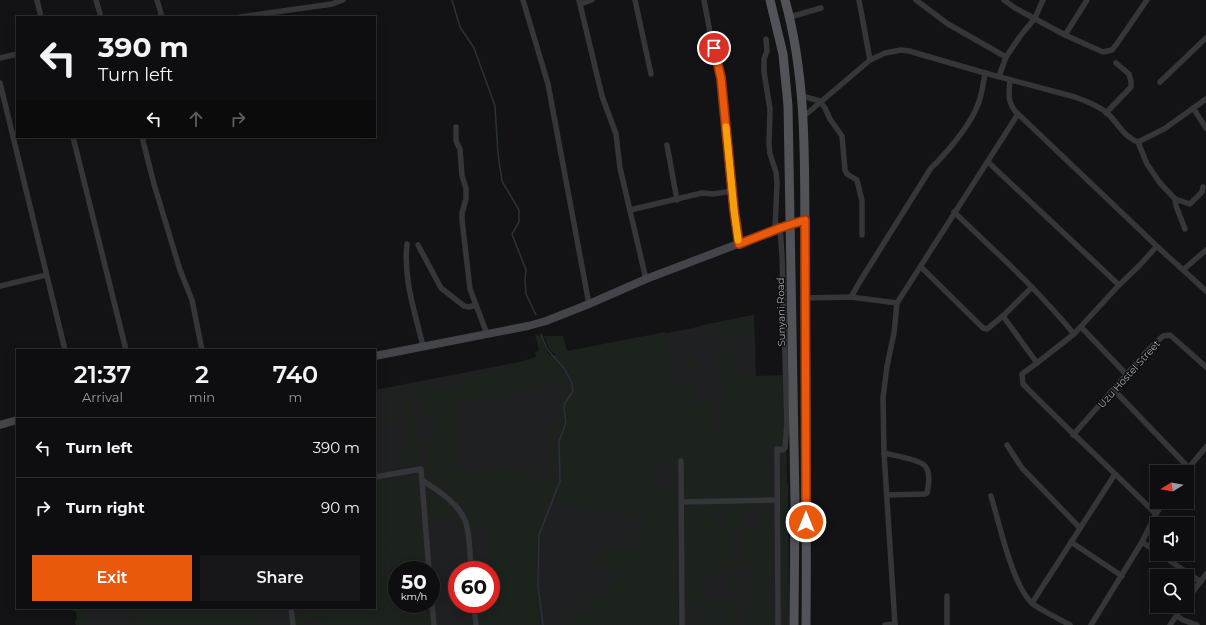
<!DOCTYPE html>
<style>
:root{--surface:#0e0e10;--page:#171719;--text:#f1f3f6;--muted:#9b9c9f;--line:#2e2e30;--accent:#ea580c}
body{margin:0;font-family:Montserrat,sans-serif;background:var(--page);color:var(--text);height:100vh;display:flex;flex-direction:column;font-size:15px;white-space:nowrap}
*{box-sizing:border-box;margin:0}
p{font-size:13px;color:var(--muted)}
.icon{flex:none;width:22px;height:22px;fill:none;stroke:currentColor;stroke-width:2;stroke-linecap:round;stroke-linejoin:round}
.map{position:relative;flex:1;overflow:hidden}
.panel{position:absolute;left:16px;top:349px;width:360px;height:260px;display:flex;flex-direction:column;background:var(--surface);border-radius:0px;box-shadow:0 2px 10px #0003,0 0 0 1px var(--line)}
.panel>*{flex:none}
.top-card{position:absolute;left:16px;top:16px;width:360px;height:122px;border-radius:0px;box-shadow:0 2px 10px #0003,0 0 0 1px var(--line);background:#0e0e10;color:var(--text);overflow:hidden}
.needle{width:26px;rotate:259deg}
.buttons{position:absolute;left:1150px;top:465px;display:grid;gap:8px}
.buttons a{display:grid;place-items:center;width:44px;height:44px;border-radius:0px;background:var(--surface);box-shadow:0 2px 10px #0003,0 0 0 1px var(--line);font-size:20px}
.speed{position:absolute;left:388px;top:561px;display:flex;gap:8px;font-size:20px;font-weight:700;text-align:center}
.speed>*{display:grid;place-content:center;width:52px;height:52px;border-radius:50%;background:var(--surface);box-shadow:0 2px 10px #0003,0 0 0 1px var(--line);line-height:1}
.speed small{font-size:10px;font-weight:400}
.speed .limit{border:6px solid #d22;background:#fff;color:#111}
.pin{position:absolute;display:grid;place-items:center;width:34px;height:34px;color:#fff;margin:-17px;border:2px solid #fff;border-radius:50%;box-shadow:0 1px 4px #0007}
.me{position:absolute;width:44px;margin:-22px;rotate:0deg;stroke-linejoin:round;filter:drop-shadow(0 0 3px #0008)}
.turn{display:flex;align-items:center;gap:14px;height:84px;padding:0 16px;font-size:18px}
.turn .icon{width:52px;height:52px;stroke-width:2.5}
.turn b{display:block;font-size:28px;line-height:34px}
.lanes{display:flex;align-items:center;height:38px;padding:0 16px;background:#0003;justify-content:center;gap:20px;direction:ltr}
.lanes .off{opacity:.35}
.eta{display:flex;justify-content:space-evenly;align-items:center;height:68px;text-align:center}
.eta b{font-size:24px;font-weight:600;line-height:28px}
.primary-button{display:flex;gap:8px;margin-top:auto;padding:8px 16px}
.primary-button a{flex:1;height:46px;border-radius:0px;background:var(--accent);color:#fff;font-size:16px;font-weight:600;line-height:46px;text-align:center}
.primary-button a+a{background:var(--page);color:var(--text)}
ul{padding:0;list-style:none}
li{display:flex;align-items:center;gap:12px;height:60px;padding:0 16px;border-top:1px solid var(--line)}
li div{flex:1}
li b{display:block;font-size:15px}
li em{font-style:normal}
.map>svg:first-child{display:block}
.built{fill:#1f2022;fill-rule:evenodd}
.green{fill:#1c231c;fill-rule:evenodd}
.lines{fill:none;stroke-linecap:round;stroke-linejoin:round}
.stream{stroke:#2a3238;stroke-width:1.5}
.street{stroke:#35363a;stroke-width:5.5}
.secondary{stroke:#43454a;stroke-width:8}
.primary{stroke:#515359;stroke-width:9}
.route-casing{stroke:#983908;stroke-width:10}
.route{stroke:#ea580c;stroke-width:7}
.slow{stroke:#f59e0b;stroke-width:7}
.labels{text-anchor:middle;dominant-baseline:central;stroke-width:3;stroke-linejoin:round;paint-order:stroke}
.street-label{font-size:10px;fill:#a6abb5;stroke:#0e0e10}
</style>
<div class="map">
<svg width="1206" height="625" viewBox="0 0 1206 625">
<rect width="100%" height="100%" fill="#131315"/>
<!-- built -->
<path class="built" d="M754,316L756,376L786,375L788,625H84L78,608H375V390L688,329L742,317ZM397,570H431V604H397ZM457,570H491V604H457Z"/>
<!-- green -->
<g class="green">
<path d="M754,315V336H725L698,326Z"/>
<path d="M665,332L675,386L691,385L692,402H715L712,424L716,442H721L717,425L722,404L724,391L717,367V337L736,361L740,377H782L783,439L781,442H771V445L762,446V456L769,455L770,456V478H765L764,482H771V498H684L682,460L662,461L661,464H658V470H654V481L658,482V488H661L662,490H676L678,494L677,567L679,625H563V621L575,622L576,611L584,613L587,598H609L610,586L620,582L619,567L599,568L598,548H634L639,529L644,528V516L613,510L612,513L554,499L563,481L560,447L562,437L569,425L565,406L576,388L570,373L559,358L549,349L544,336H563L567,351Z"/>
<path d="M535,334L541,336L547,352L561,366L568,389L563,404V423L556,445L558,468L557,488L552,494L545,518L538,536L536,571L539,625H479L477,604H491V570H476V566L493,565L490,539L482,525L470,527L463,509L426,473L424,440L435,437L433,415L422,417L417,384H427L445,389L453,387L461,378L498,369L536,357L535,352L539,351ZM566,383L558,422L551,421L548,439L550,477L539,478L518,469H500L454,474L458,434V398L487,400L510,398L512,388C524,388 535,386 547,384C554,383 559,385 566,383Z"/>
<path d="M692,355H699L698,367L688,368L685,356Z"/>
<path d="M408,395L412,399L420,459C416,467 407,466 399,468L398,459L406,458L404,442L407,441L404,406H401L400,399L390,400L391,397Z"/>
<path d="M392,413L393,425L385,426L384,421L375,422V414Z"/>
<path d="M784,462V483H788L789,625H781L778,479L781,478V470Z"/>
<path d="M671,464H676L677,466V486L671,487Z"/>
<path d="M419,474L427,570H397V604H430L431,625H325L324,619L315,621V618H313V621L304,623V625H295L293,613L302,612L304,620L303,608H329L330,616H332L331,608H375V597H391L394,567V540L387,596L375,595V535L394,537V533L375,531V480L400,478Z"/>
<path d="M430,489L433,490C445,500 460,510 464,526L456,527L455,516L443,517V514L432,515L433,526H429L426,497L427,492Z"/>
<path d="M761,504L759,509L748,510L746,512H740V519L745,520V526L756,527L759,519L764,514V504H772L773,506V580L763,582V601H773V625H758L757,599H752L751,570H743L742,527L734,528V581H739V591L726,588L727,574L726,564H722L719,567L718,575L705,577L704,591L702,596L719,602L721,625H698L697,621H700V619L715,618V611H705V601H697V605H685L684,511L685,508L693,505ZM720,509H726L723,526L716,525L717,520L710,519V511H719Z"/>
<path d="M735,599V625H723L722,601Z"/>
<path d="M756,600V625H745L744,601Z"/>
<path d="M72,608H86L85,625H76L75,620L77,619L76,611H73Z"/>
<path d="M128,608H265L257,611L261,625H134Z"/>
<path d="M471,609L472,625H469V623L464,624L463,610Z"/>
<path d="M684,609H693V621H695V623L685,624Z"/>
</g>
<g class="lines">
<!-- stream -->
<g class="stream">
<path d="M452,0L460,27L474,48L495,106L498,154L502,181L519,210V222L512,234L526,270L525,280L526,294L536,315"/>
<path d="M541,334L547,349L564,368L572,383L573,391L565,403L564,409L566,422L559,442L560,481L539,535L538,586L543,625"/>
</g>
<!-- street -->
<g class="street">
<path d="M37,0L41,17"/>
<path d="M96,0L101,17"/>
<path d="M157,0L162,17"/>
<path d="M523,0L548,84L589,304"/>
<path d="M579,0L602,96L616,134L620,168L646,279"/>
<path d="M635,0L651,74"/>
<path d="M704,0L710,32L721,78L734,210L739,244"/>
<path d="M859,0L870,60"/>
<path d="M916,0L948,24L1006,57"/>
<path d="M1004,0L1015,8L1065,35L1103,52L1112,50L1116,45L1147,0"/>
<path d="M580,4L592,0"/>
<path d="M240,17L332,4L343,0"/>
<path d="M790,17L821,8"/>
<path d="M1065,35L1087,0"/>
<path d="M766,39L767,51L764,59V72L770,109L769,144L770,154L776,172L777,183L775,229"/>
<path d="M0,58L17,54"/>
<path d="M999,76L1006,57L1021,35L1035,18L1043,0"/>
<path d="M1010,80C1009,92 1007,101 1015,111L1141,231C1162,252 1185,271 1206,291"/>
<path d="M1160,82L1206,38"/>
<path d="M0,83L65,350"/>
<path d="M802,96L820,101L825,108L830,119L842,136L845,170L847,174L857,180L862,201V235"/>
<path d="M1193,108L1206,128"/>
<path d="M1106,113L1131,87V81L1129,74L1116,63"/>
<path d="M803,117L870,60L885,53L901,50L909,51L985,73L1075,97C1086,101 1097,105 1106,112C1117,121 1123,137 1138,142L1147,164L1160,183L1175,199L1176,206L1185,229"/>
<path d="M456,127V141L460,149L462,176L466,188V199L462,213V220L470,289L487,334"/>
<path d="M73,137L126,350"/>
<path d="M142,137L154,184L180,270L192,300L202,350"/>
<path d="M1138,142L1164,129L1206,99"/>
<path d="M667,145L677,200"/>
<path d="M988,162L1119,285"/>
<path d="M1175,199L1190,204L1202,192L1203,187"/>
<path d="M630,210L702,193L713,194L732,191"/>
<path d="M954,212C995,251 1038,290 1074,334"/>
<path d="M407,244C403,278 415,313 423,346"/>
<path d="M418,245L441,288L464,306L469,307L476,305"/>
<path d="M921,267L983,328L987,329L1003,316L1032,287"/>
<path d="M1183,270L1206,250"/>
<path d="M0,286L46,275"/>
<path d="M851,297L862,278L931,168C947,153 969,126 977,107C982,96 983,84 985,73"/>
<path d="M805,298L851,297L897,303"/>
<path d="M1003,316L1037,363"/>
<path d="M1081,327L1126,374"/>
<path d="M1114,390L1188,467"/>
<path d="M1073,435L1148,350L1163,336L1170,335L1206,367"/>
<path d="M1007,445L1022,468L1080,528"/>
<path d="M884,453C892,455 918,459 924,465C931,471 929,484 927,493L925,494L887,495"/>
<path d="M681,461L682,625"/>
<path d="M1185,472L1206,447"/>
<path d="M375,477L421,469L429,570"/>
<path d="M422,480C438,491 457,502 465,520C470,533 470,555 471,570"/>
<path d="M991,496C999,522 1013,588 1033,604C1044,612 1058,618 1070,625"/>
<path d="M681,502L776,500"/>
<path d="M1156,514C1112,470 1066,428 1023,384L1022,374L1037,363L1074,334L1119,285L1140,265L1156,247"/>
<path d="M1071,542L1122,576"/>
<path d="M1142,542L1157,552"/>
<path d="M1160,554L1201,582"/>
<path d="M431,594L434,625"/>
<path d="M947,596V625"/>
<path d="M1187,600L1206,574"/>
<path d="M1032,603L1115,474"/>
<path d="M474,604L476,625"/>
<path d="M291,608L293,625"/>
<path d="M1177,616L1183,620L1197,625"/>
<path d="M778,625L777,449L782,450L785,448L787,423L782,255L780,228"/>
<path d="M885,625L895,624"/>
<path d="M895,625L884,453L883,398L887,366L894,333L897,303L1018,114"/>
<path d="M1091,625L1142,542L1156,514L1164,502"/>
<path d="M1170,625L1183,606"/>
</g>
<!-- secondary -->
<g class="secondary">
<path d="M375,356L528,326L546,321L589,304L646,279L780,228L805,220"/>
<path d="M0,425L17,420"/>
</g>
<!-- primary -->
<g class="primary">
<path d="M770,0L783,54L788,106L795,501L794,625"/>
<path d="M785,0C809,86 804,178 805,266C806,386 807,505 806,625"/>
</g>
</g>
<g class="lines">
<!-- route casing -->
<g class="route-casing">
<path id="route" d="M714,48L721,78L734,210L739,244L780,228L805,220L806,522"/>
</g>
<!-- route -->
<use href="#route" class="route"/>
<!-- slow -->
<path class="slow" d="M726,127L734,210L738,240"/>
</g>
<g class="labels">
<!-- street labels -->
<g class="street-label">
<text transform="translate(781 312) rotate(-91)">Sunyani Road</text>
<text transform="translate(1129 374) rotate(-48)">Uzu Hostel Street</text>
</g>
</g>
</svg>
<div class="buttons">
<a><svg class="needle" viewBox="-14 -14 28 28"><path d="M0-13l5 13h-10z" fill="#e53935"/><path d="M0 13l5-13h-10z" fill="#9b9c9f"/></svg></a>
<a><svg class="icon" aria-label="sound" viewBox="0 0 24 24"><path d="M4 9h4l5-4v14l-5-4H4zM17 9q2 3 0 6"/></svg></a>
<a><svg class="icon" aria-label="search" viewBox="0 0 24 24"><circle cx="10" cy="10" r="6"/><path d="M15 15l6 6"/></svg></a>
</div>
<div class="speed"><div>50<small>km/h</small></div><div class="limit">60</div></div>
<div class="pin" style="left:714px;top:48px;background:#d93025"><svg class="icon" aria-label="arrive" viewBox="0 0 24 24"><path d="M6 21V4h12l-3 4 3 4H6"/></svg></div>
<svg class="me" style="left:806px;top:522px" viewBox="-20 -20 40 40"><circle r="17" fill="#ea580c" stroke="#fff" stroke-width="3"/><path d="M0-11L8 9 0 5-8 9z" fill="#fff"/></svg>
<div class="top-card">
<div class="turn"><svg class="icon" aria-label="left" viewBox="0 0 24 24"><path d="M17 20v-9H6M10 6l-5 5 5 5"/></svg><div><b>390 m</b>Turn left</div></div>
<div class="lanes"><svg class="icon" aria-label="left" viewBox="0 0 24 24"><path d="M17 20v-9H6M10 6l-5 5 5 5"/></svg><svg class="icon off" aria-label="ahead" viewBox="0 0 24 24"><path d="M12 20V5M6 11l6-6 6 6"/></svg><svg class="icon off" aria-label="right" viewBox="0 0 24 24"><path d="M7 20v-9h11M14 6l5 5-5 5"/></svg></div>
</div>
<section class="panel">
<div class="eta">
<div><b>21:37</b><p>Arrival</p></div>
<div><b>2</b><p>min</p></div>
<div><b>740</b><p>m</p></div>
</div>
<ul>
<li><svg class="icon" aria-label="left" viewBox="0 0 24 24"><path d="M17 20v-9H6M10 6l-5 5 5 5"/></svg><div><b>Turn left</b></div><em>390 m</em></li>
<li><svg class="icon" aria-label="right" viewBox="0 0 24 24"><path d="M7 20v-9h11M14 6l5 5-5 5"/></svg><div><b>Turn right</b></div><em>90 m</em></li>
</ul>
<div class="primary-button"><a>Exit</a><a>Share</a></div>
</section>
</div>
